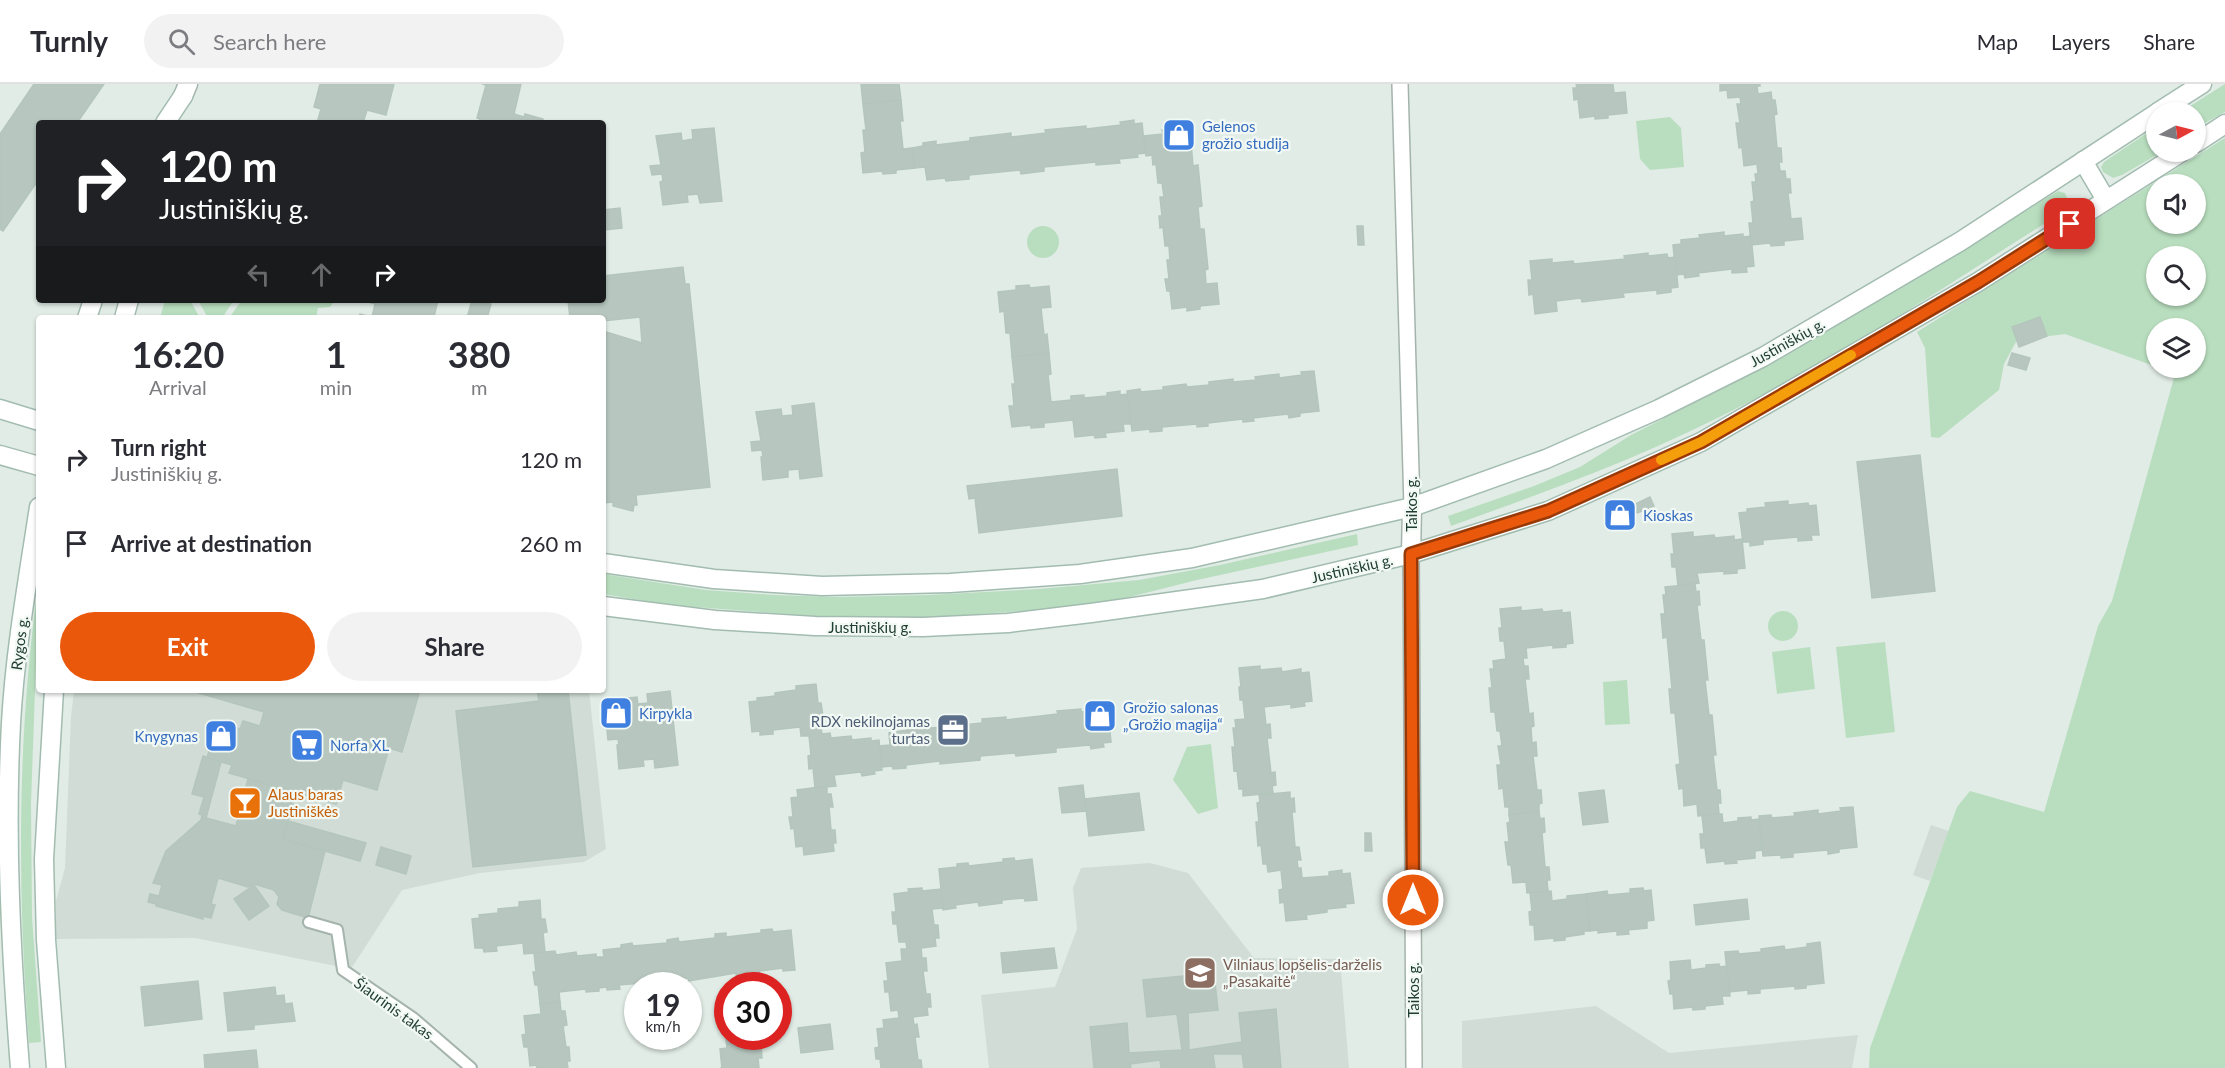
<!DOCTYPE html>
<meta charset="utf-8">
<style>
:root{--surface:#fff;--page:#f2f2f3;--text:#2b2b33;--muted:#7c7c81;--line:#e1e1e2;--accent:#ea580c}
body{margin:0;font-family:Lato,sans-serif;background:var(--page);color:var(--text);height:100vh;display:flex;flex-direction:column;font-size:22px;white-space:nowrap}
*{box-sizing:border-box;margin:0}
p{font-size:20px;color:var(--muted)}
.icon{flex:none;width:33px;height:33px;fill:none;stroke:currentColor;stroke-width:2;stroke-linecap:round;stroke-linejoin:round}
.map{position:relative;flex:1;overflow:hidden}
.panel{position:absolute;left:36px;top:231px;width:570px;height:378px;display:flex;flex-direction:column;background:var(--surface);border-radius:6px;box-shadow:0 2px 4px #0004}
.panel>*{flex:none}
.hud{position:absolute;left:36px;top:36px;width:570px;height:183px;border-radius:6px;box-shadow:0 2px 4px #0004;background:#202124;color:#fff;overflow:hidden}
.needle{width:39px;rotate:83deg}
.fabs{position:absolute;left:2146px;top:18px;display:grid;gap:12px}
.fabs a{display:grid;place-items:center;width:60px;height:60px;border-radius:50%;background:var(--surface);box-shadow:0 2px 4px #0004;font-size:30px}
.speed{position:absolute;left:624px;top:888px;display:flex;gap:12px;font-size:30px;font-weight:700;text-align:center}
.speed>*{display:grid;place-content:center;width:78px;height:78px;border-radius:50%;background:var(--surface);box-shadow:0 2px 4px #0004;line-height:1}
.speed small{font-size:15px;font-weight:400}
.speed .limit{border:9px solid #d22;background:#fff;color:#111}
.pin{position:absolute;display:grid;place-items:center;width:51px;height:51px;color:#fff;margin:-26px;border-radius:12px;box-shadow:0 3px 9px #0006}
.me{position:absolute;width:66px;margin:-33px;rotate:0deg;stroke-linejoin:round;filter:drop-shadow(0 0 4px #0008)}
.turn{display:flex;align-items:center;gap:21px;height:126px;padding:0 24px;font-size:27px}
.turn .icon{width:78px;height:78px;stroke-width:2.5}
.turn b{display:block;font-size:42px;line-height:51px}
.lanes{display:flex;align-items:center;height:57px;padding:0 24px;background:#0003;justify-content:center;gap:30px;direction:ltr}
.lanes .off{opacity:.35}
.eta{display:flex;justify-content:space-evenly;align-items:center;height:102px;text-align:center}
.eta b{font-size:36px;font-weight:700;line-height:42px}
.cta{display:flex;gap:12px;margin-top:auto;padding:12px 24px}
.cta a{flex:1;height:69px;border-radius:36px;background:var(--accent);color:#fff;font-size:24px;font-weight:700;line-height:69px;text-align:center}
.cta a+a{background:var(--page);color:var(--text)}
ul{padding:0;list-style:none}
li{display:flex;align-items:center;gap:18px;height:84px;padding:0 24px}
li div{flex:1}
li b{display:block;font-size:22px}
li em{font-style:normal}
header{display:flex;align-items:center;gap:36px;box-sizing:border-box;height:84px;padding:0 30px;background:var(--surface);border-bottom:2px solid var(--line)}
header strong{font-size:28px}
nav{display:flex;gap:33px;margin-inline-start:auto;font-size:21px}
.search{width:420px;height:54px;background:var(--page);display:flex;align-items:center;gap:15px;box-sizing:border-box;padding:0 21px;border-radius:33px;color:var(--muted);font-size:22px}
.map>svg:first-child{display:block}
.built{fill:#d0dcd5}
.green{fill:#b9debf;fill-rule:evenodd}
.building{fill:#b7c7bf;stroke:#b4c6bc;stroke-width:1.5}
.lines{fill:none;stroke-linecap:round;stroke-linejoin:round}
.pedestrian-casing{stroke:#a4b4ac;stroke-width:14}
.minor-casing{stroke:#a4b4ac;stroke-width:18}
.tertiary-casing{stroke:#a4b4ac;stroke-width:21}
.secondary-casing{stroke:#a2bcb0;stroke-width:21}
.pedestrian{stroke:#fff;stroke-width:10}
.minor{stroke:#fff;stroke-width:15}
.tertiary{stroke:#fff;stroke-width:18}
.secondary{stroke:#fff;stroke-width:18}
.route-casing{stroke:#983908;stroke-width:15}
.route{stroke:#ea580c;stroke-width:10}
.slow{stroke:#f59e0b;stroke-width:10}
.labels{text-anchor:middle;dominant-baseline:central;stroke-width:4.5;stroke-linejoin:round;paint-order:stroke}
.shop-label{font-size:15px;fill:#366cbe;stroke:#f2f9f5;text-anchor:start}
.street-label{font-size:15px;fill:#213e32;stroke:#f2f9f5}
.service-label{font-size:15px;fill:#4e5e75;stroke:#f2f9f5;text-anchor:end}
.food-label{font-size:15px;fill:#c56008;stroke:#f2f9f5;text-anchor:start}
.education-label{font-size:15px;fill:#785e54;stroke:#f2f9f5;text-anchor:start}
</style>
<header>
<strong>Turnly</strong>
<div class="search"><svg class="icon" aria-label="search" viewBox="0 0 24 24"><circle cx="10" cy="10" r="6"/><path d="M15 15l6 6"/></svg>Search here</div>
<nav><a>Map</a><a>Layers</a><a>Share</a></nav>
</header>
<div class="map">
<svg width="2225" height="984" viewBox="0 0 2225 984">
<rect width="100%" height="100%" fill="#e1ece6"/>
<!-- built -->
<g class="built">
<path d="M74,606H589L606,765L584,778L480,789L402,806L351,885L195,854L56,855V817L65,784L71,633Z"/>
<path d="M1931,741L1949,747L1930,797L1913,791Z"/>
<path d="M1150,779L1188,789L1254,874L1340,875L1349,984H989L981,911L1055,903L1077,845L1073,804L1081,784Z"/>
<path d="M1596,922L1669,969L1858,951L1852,984H1462V937Z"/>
</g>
<!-- green -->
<g class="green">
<path d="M2225,0V28L2196,44V28H2184L2187,24Z"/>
<path d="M1670,33L1681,44L1684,83L1650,86L1640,75L1636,37Z"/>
<path d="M2157,47V68H2162L2122,91L2113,94L2103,88L2101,83L2104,78L2147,49Z"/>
<path d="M2225,54V984H1869L1870,964L1957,723L1970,707L2044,728L2098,542L2112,517L2175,290L2158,284H2196V244H2157V283L2065,250L2017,256L2004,280L1999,306L1939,354L1931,353L1925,264L1917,248ZM2157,100H2196V140H2157ZM2157,172H2196V212H2157Z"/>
<path d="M2058,107L2065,109L2070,121L2066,126C1933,210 1802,299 1658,362C1591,392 1520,417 1451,442L1448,432L1534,402L1580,383L1631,351L1777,277Z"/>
<circle cx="1043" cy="158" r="16"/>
<path d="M165,216H190L200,234H160Z"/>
<path d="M198,216H234L222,234H208Z"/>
<path d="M242,216H335L330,223L318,224L316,234H229Z"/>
<path d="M1357,450L1358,461L1197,496L1094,522L936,533H828L669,521L603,510V490L706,506L774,511L837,513L929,511L1039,505L1139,496L1220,481Z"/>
<path d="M39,495L31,719L32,833L41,958L29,959C17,803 17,650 39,495Z"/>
<circle cx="1783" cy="542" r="15"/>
<path d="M1885,558L1895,648L1846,654L1836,563Z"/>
<path d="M1810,563L1815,605L1777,610L1772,568Z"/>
<path d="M1627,596L1630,640L1605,641L1603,598Z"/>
<path d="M1211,660L1218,724L1198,730L1173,696L1187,663Z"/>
</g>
<!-- building -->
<g class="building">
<path d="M34,0H104L77,39H39V95L3,147L0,145V50Z"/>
<path d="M320,0H394L386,31L367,26L363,39H317L321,25L314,23Z"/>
<path d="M482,0H521L514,30L524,33L525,30L543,35L542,39H479L480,35L477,34L486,1Z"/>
<path d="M861,0H899L901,16L863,20Z"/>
<path d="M1576,0H1613L1614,9L1625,8L1627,29L1608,31V34L1595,35V32L1580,34L1578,15L1574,16L1573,4H1577Z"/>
<path d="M1720,0H1760V2H1757L1758,10L1771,8L1772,16H1775L1777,30L1774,31L1777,64H1781L1782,78H1779L1780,87H1785L1786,95H1790L1791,109H1788L1791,135L1801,134L1803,155L1784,157V161L1771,162L1770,159L1751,161L1749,139H1753L1751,118L1754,117L1752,98H1756L1755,90H1758L1757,80L1744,82L1742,63L1739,64L1736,39H1740L1737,20H1741L1740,13L1728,14L1727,6L1720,7Z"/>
<path d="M901,16L903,37H900L903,65L912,64L915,84L896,86V89L883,90L882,87L863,89L861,69L865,68L863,46H866L863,20Z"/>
<path d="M1134,36V40L1142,39L1145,69L1137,70L1138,73L1119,75L1120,79L1096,81V78L1044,83V87L1021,90L1020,86L969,91V95L946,97L945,94L927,96L925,83L915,84L912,64L923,62V59L936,57V61L970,57V54L1011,49V53L1046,49L1045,46L1086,42V45L1121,41L1120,38Z"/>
<path d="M714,44L722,117L700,119L698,110L687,111L688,118L663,121L660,98L663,97L662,90L652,91L650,82L661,81L656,52L681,49L682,57L693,55L692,46Z"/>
<path d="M1175,45L1176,48L1190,47L1193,82L1198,81L1202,122L1198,123L1200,145H1204L1208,185L1205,186L1206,200L1217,199L1219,220L1200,222V225L1187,227V223L1172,225L1170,207H1167L1165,195H1169L1167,176H1170L1169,162H1165L1163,143L1160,144L1159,132H1162L1160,113H1164L1162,99H1158L1156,80L1153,81L1152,71L1146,72L1144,52L1163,50L1162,46Z"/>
<path d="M620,124L622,144L604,146L605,159L603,160V126Z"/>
<path d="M1357,142H1363L1364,161H1358Z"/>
<path d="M1724,148V152L1743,150V153L1751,152L1754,182L1746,183L1747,188L1732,189V185L1698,189L1699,192L1685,194L1684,190L1676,191L1673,161L1681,160V156L1700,154L1699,151Z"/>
<path d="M1648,169V172L1667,170L1668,174L1675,173L1678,203L1671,204V208L1657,210V206L1623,209L1624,213L1582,218L1581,214L1556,217L1557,227L1535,230L1533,210L1529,211L1528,196H1532L1530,177L1552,175V179L1573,177L1574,180L1625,175L1624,172Z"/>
<path d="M683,183L685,200H689L710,403L636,411L637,421H634L633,427L613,422V418L603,419V247L642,259L640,233L603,237V234H570L568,216H603V192Z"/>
<path d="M1029,201L1030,204L1049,202L1051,223L1041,224L1044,251L1047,250L1049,269L1012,273L1010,249H1006L1004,227L1000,228L998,208L1016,206V202Z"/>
<path d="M363,216H438L434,233L436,234H358L360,230L372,233L375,220Z"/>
<path d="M472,216L491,220L487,234H467Z"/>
<path d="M2040,233L2047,252L2019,263L2012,243Z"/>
<path d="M1049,269L1051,290L1048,291L1051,318L1071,316V312L1084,311V314L1107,312V309L1120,307V311L1128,310L1131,340H1123L1124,347L1105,349L1106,353L1095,354L1094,351L1075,353L1073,336L1044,339V343L1031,344V341L1012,343L1009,322H1014L1012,300H1015L1012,273Z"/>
<path d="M2012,269L2030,274L2026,286L2008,281Z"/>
<path d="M1314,287L1319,327L1300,329V332L1289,334L1288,330L1253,334L1254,337L1243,338V335L1208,339V342L1197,343V340L1162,343V347L1150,348V345L1132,347L1127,307L1140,305L1141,308L1163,306V303L1186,300L1187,303L1209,301V298L1233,295V298L1256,296L1255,293L1279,290V294L1302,291L1301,288Z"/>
<path d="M814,319L822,392L800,395L799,385L788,386V393L763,396L761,373H763L762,366L752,367L751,358L761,357L756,328L781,325L782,332L793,331L792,322Z"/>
<path d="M1920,371L1935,507L1872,514L1857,378Z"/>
<path d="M1117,385L1122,432L979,449L975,414L969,415L967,402Z"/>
<path d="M1650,413L1654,422L1637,429L1633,421Z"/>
<path d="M1788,417V421L1808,419L1809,422L1816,421L1819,451H1811L1812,456L1798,457V453L1763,456V460L1750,462V458H1743L1739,429L1747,428V425L1766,423L1765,419Z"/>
<path d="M1628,423L1632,432L1613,440L1609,431Z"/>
<path d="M1693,448V453L1714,451L1715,454L1734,452V456L1742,455L1745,484L1737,485V489L1724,490V487L1697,489L1699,499L1678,502L1676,483H1672L1671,470H1674L1672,450Z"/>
<path d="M1695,500L1696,508L1699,507L1700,521H1697L1701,556H1704L1708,596H1705L1709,631H1712L1716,671H1713L1717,706H1720L1721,719H1718L1719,730L1698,732L1697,720L1684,722L1683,704L1679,705L1676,681L1680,680L1675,629H1671L1669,605H1672L1667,553L1663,554L1661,530H1665L1663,511H1666L1665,503Z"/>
<path d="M1521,523V527L1542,525L1543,528L1562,526V529L1570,528L1573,559L1566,560V563L1553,564V561L1526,564L1527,574H1523L1524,582H1528L1529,595H1525L1529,630L1533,629L1534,642L1531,643L1532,659L1536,658L1537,672H1533L1537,706H1541L1542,719L1539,720V727L1509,731V723H1505L1503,704L1499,705L1497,681H1501L1498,662H1502L1500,647H1497L1495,628H1491L1489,604H1492L1490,585H1494L1493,577L1506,575L1504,557H1500L1499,544H1502L1500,525Z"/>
<path d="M1260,582V586L1281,584L1282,588L1301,585V589L1309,588L1312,617L1304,618L1305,622L1291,624V620L1264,623L1266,641L1270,640L1271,654H1267L1271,689L1275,688L1276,701L1272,702L1273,709L1243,712V705H1239L1237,686L1234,687L1232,663H1235L1233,644H1236L1235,636L1245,635L1243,616H1240L1239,603H1241L1239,584Z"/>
<path d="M816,600L818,619H821L823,632H819L822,650L830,649L831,654L851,652L852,656L871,654V657L879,656L882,686L874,687L875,690L862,692L861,688L834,691L836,702L815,704L813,684L809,685L808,672L811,671L809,652H801L800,643L773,646V650L760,651V647L752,648L749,618L757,617V614L775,612V609L796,606V602Z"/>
<path d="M189,606H420L402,668L389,664L377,706L343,696L336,720L229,689L232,681L207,674L217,638L240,645L243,637L260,642L264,628Z"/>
<path d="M537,606H568L586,771L473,783L456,627L539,617Z"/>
<path d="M670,607L678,681L655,684L654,675L643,676L644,682L619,685L617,661H619L618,655L608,656L607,646L617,645V638L614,639L611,616L637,613L638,620L648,619L647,610Z"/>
<path d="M1081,625V628L1100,626L1101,630L1108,629L1111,658L1103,659L1104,663L1091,665L1090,661L1056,664V668L1016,672L1015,669L980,672V676L940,680V677L906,681V684L893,685L892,682L882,683L880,662L890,661L889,649L907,646V643L930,640L931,644L982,639V635L1006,633V636L1058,630L1057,627Z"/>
<path d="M203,672L221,678L206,734L236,742L248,695L296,708L283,755L325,767L308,834L282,826L277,820L279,813L274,806L254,800L248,803L218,794L211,820L215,821L211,834L203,832V835L156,822V820L148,818L150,810L159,812L162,801L153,799L166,767L201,736L202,731L199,730L204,713L192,710Z"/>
<path d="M1083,701L1086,727L1062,729L1059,704Z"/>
<path d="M827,702V710H831L833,723H829L831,746H835L836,759H833L834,767L804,771L803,762L796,763L794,744L791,745L789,733H793L791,714L798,713L797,706Z"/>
<path d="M1604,706L1608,738L1583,741L1579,709Z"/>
<path d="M1290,708V715L1294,714L1295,728H1292L1295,763H1299L1301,776H1297L1298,784H1301L1302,794L1329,792V788L1342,786V790L1350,789L1354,819L1345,820L1346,823L1327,825V828L1306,831L1307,835L1286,837L1284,818L1280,819L1279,806L1283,805L1281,786L1268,788L1267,780H1263L1261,761L1258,762L1256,738H1259L1257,719L1260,718L1259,711Z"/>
<path d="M1139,709L1144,746L1089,752L1085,715Z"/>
<path d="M1853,723L1857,763L1839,765V768L1828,770V766L1793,769V773L1781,774V771L1763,772L1759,732L1771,731L1772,734L1795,732L1794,729L1818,726V730L1841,727L1840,724Z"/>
<path d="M1539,727L1540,735L1544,734L1545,748L1542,749L1545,783H1549L1550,796H1547L1548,807L1527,809L1526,798L1513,799L1511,781H1508L1505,758H1509L1507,739L1510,738L1509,731Z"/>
<path d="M1719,730H1722L1723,739L1738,737V734L1751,733V736L1759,735L1762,766L1755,767V774L1736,776L1737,779L1725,780V777L1707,779L1705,764H1701L1700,750H1704L1702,732Z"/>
<path d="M288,737L366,759L360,777L283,755Z"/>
<path d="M1365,749H1371L1372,767H1365Z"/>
<path d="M381,763L411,772L406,790L376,781Z"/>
<path d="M1014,774L1015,777L1032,775L1037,816L1025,817L1024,814L1002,816V819L979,822L978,818L955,821L956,824L943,826L939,785L957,783V780L968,779L969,782L1003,778V775Z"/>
<path d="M254,801L269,822L249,836L234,815Z"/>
<path d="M922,804V807L941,805L943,824L932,825L934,841H938L939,854H935L936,862L921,864L922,874H926L927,887H923L926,910H930L931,923H927L928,931L913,933L914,941L917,940L919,953H915L918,976H921L922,984H881L880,975H876L875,964L879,963L877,945L884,944L883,936L899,934L898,926L891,927L889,908H885L884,897H888L886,879L902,877L901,865H907L906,858H899L897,840H893L892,828H896L894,810L909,808L908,805Z"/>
<path d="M1643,804L1644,807L1651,806L1654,836L1647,837V844L1628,846L1629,850L1617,851V847L1598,849V846L1590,847L1586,810L1607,807L1608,811L1630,809V805Z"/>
<path d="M1551,807L1552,817L1567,815V812L1586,810L1590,847H1584V850L1565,853V856L1554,857V854L1535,856L1534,841H1530L1529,828L1532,827L1530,809Z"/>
<path d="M1747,815L1749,835L1696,841L1694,821Z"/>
<path d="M540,816L541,835H545L547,848L543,849L545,868L524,870L523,859L496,862L497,867L484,868L483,864H475L472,835L480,834L479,831L498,829V825L519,823V818Z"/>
<path d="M772,845L773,848L791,846L795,886L783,887V884L759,887L760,890L736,892V889L689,897L688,894L666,896V900L648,902H642V899L619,901L620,905L607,906V903L599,904V907L586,908V905L559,908L560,918L540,920L538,901H535L533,888H536L534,869L555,867L556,871L576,868L577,872L596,870V873H604L603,866L621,864V861L632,859L633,862L667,859V856L678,854L679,858L715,854V850L726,849V853L761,849V846Z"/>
<path d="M1820,858L1824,899L1806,901V904L1795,905V902L1760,905V909L1748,910V906L1729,908L1725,868L1738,867L1739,870L1761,868V865L1784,862L1785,866L1807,863V860Z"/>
<path d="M1054,864L1057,884L1003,889L1001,869Z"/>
<path d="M1690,876L1691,886L1706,884V881L1719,880L1720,883L1727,882L1730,912H1722L1723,920L1705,922V925L1693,926L1692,923L1674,925L1673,910H1670L1668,897L1671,896L1670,878Z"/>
<path d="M1214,889L1218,926L1188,929L1189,966L1242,958L1239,929L1276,925L1281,984H1244L1242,970H1213L1215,984H1161L1160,976L1130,980L1131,984H1094L1090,943L1127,939L1129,969L1182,966L1177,930L1147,933L1143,896Z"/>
<path d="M198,897L202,935L145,942L141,903Z"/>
<path d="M275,903L276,912L284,911L285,920L292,919L295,937L254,941V945L228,947L224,909Z"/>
<path d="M560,918L561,927H565L567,941L563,942L566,963H569L570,977H567L568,984H537L536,981L530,982L528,963H524L522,951L526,950L524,932L541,930L540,920Z"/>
<path d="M830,940L833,965L801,969L798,944Z"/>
<path d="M756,953L757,961L761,960L762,974H758L759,984H720H722L720,965L727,964L726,956Z"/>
<path d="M256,966L258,984H205L204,971Z"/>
</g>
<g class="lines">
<!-- pedestrian casing -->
<g class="pedestrian-casing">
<path id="pedestrian" d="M309,838L337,846L343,886L413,934L471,984"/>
</g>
<!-- minor casing -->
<g class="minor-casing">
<g id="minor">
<path d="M1400,0L1412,423"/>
<path d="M1411,470L1414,984"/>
</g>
</g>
<!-- tertiary casing -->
<g class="tertiary-casing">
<g id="tertiary">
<path d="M183,12L188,0"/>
<path d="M1411,470L1412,423"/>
</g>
</g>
<!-- secondary casing -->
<g class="secondary-casing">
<g id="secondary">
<path d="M2158,28L2202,0"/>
<path d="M165,39L183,12"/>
<path d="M2196,59L2225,40"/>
<path d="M2083,77L2106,116"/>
<path d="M87,234L93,216"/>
<path d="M124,234L129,216"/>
<path d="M0,325L39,337"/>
<path d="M0,371L39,382"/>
<path d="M603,479L714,495L822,502L950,499L1080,490L1192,474L1412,423L1546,375L1659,325L1763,273L1961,157L2157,29"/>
<path d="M603,522L715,536L815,542L923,543L1008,539L1091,529L1263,505L1411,470L1548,427L1701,358L1978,198L2182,68"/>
<path d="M54,606L44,775L46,856L56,984"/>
<path d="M20,984C11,869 5,754 11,639C15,567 28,495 39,423"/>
</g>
</g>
<!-- pedestrian -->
<use href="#pedestrian" class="pedestrian"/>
<!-- minor -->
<use href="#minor" class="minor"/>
<!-- tertiary -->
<use href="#tertiary" class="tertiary"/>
<!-- secondary -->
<use href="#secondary" class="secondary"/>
</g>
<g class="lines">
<!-- route casing -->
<g class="route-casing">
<path id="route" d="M1413,816L1411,470L1548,427L1701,358L1978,198L2070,140"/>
</g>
<!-- route -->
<use href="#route" class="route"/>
<!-- slow -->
<path class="slow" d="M1661,376L1701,358L1851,271"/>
</g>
<!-- icons -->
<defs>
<g id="shop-square" transform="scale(1.725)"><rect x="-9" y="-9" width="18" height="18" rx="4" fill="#3f7fe0" stroke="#f2f9f5"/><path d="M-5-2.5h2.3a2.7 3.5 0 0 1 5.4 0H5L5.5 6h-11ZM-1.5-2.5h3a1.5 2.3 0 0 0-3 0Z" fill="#fff"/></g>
<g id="office-square" transform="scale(1.725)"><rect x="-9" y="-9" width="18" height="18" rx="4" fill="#5c6f8a" stroke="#f2f9f5"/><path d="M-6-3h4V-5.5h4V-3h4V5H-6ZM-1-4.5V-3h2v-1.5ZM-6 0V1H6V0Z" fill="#fff"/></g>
<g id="supermarket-square" transform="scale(1.725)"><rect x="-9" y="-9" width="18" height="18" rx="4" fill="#3f7fe0" stroke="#f2f9f5"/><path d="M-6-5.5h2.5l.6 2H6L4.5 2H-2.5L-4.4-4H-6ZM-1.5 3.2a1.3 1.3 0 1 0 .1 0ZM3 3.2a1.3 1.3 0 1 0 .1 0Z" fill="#fff"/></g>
<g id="bar-square" transform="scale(1.725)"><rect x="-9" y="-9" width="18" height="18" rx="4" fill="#e8710a" stroke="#f2f9f5"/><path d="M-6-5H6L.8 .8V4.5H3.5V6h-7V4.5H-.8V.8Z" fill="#fff"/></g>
<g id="school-square" transform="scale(1.725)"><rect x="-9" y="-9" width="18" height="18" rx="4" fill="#8d6e63" stroke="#f2f9f5"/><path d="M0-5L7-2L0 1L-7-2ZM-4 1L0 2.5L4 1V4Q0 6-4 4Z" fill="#fff"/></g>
</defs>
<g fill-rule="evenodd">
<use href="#shop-square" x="1179" y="51"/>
<use href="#shop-square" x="1620" y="431"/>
<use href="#shop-square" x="616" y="629"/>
<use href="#shop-square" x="1100" y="632"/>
<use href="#office-square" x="953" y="646"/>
<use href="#shop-square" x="221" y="652"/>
<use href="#supermarket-square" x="307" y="661"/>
<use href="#bar-square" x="245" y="719"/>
<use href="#school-square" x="1200" y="889"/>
</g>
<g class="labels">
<!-- shop labels -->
<g class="shop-label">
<text x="1202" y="42">Gelenos<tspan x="1202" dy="17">grožio studija</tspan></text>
<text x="1643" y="431">Kioskas</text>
<text x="1123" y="623">Grožio salonas<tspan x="1123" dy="17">„Grožio magija“</tspan></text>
<text x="639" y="629">Kirpykla</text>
<text x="198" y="652" text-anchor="end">Knygynas</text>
<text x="330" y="661">Norfa XL</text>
</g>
<!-- street labels -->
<g class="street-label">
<text transform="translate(1787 258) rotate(-29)">Justiniškių g.</text>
<text transform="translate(1411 420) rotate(-90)">Taikos g.</text>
<text transform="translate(1352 484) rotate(-13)">Justiniškių g.</text>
<text x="870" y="543">Justiniškių g.</text>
<text transform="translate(19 559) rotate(-83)">Rygos g.</text>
<text transform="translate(1413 906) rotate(-90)">Taikos g.</text>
<text transform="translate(394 924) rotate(36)">Šiaurinis takas</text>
</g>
<!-- service labels -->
<g class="service-label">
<text x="930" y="637">RDX nekilnojamas<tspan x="930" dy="17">turtas</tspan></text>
</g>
<!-- food labels -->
<g class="food-label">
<text x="268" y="710">Alaus baras<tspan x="268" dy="17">Justiniškės</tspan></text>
</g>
<!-- education labels -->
<g class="education-label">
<text x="1223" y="880">Vilniaus lopšelis-darželis<tspan x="1223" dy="17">„Pasakaitė“</tspan></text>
</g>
</g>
</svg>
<div class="fabs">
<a><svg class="needle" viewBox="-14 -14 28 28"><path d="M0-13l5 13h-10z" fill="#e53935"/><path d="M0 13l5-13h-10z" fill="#7c7c81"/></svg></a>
<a><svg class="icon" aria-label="sound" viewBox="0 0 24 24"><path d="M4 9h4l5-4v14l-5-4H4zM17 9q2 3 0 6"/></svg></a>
<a><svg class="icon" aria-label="search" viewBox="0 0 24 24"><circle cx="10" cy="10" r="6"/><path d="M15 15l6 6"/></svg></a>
<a><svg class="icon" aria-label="layers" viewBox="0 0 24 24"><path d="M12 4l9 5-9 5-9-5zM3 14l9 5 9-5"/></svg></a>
</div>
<div class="speed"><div>19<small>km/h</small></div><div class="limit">30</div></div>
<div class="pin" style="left:2070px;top:140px;background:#d93025"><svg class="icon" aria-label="arrive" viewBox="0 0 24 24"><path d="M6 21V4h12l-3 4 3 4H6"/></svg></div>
<svg class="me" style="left:1413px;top:816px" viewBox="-20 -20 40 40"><circle r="17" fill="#ea580c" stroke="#fff" stroke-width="3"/><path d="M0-11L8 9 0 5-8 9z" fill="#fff"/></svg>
<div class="hud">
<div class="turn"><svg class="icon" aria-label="right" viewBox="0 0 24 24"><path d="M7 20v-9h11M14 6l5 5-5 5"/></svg><div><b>120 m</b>Justiniškių g.</div></div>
<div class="lanes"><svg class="icon off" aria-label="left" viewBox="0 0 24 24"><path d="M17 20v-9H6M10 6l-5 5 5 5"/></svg><svg class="icon off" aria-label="ahead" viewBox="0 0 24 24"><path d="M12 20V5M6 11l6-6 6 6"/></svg><svg class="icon" aria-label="right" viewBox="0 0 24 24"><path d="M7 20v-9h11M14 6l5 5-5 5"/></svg></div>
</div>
<section class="panel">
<div class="eta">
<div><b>16:20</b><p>Arrival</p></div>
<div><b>1</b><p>min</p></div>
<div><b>380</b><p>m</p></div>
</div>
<ul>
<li><svg class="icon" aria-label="right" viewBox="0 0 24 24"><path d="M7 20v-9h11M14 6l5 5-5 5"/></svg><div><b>Turn right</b><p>Justiniškių g.</p></div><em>120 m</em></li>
<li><svg class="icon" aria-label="arrive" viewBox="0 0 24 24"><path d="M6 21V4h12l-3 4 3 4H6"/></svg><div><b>Arrive at destination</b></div><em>260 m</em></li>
</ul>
<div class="cta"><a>Exit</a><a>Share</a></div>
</section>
</div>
